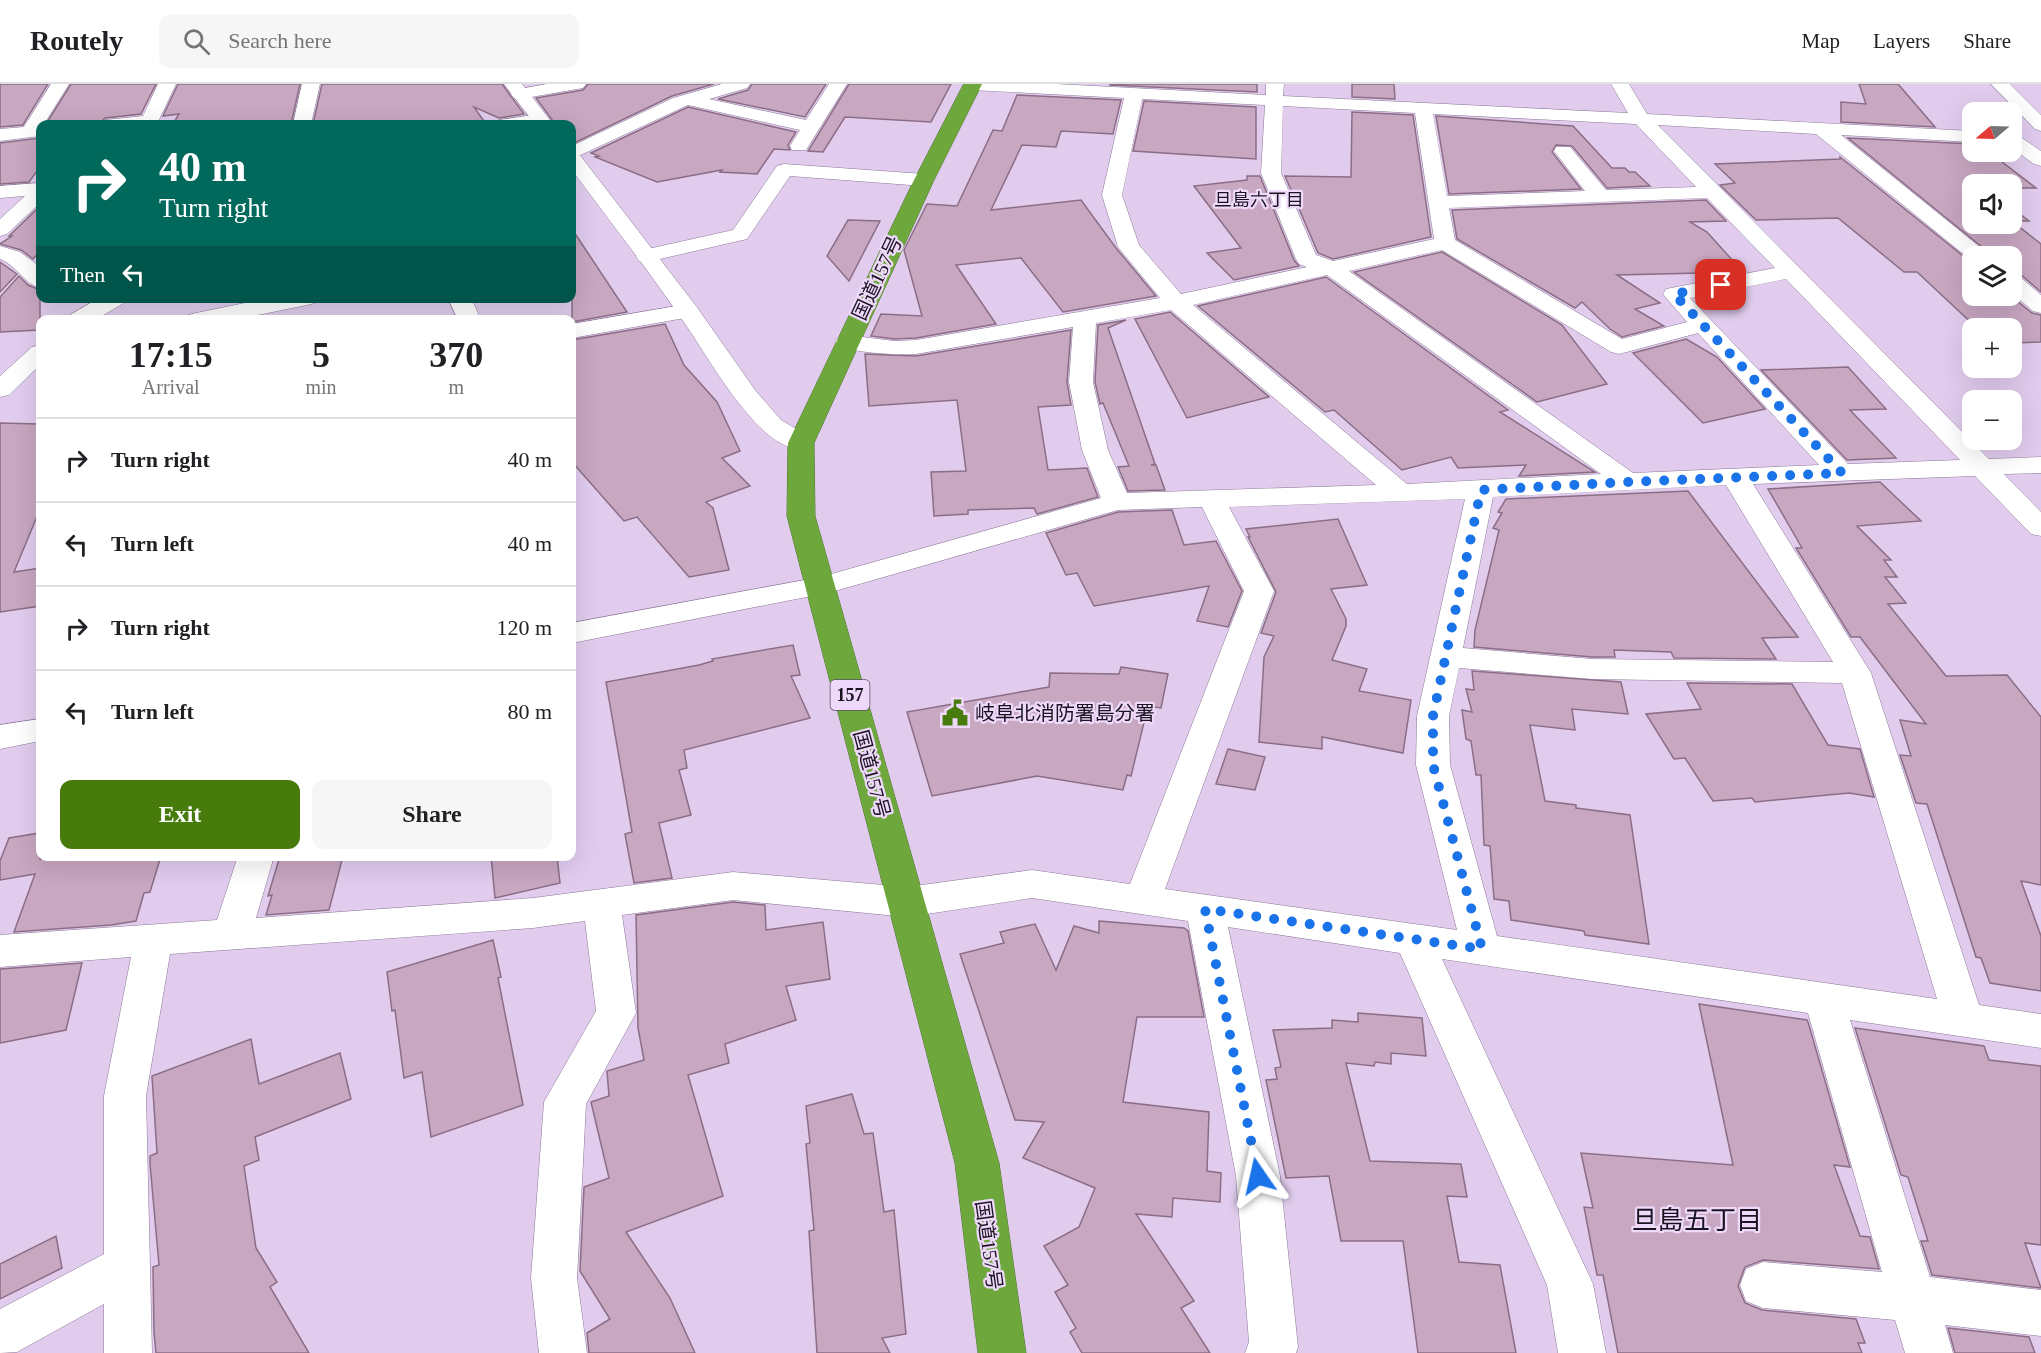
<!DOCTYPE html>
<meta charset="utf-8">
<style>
:root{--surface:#fff;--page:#f6f6f6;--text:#202124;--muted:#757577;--line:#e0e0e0;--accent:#477b0c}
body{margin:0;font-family:"Times New Roman","Noto Sans JP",serif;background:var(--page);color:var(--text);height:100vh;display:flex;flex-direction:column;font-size:22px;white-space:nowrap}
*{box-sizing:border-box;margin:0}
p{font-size:20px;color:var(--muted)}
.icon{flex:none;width:33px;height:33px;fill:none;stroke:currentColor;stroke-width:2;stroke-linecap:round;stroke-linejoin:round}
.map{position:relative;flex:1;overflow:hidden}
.drawer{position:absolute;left:36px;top:231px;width:540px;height:546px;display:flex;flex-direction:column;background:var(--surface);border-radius:12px;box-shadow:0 6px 24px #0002}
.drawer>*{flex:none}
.hud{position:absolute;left:36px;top:36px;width:540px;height:183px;border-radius:12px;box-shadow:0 6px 24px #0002;background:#00695c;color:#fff;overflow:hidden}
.needle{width:39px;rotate:251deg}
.fabs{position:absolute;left:1962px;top:18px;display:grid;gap:12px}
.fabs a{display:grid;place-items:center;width:60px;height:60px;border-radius:12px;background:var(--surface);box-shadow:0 6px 24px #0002;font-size:30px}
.pin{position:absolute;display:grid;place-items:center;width:51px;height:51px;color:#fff;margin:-26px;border-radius:12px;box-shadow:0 3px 9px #0006}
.me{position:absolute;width:66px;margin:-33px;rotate:349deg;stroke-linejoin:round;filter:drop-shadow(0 0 4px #0008)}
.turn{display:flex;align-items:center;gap:21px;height:126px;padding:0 24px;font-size:27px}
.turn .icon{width:78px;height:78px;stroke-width:2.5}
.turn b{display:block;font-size:42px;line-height:51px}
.then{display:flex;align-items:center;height:57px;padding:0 24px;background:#0003;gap:12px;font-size:22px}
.eta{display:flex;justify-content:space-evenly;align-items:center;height:102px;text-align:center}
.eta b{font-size:36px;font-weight:600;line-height:42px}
.action{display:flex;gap:12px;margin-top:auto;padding:12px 24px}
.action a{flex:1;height:69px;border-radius:12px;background:var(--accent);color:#fff;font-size:24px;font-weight:600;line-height:69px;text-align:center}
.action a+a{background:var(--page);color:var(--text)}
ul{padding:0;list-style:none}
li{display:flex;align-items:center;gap:18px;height:84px;padding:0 24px;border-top:2px solid var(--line)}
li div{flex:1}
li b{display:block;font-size:22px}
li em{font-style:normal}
header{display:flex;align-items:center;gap:36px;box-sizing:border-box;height:84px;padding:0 30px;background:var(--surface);border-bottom:2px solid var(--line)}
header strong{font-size:28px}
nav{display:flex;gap:33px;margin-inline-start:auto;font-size:21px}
.search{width:420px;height:54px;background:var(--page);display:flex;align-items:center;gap:15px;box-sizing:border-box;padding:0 21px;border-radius:12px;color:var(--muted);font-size:22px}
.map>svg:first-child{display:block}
.building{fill:#c8a7c1;stroke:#8b6e85;stroke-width:1.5}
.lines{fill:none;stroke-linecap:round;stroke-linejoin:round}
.street-casing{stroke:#8c7997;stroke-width:1}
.secondary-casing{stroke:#8c7997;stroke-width:1}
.highway-casing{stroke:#517433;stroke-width:1}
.street{fill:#fff;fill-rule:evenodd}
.secondary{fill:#fff;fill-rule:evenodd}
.highway{fill:#6ea83d;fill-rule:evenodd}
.route{stroke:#1a73e8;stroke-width:10;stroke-dasharray:0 18}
.labels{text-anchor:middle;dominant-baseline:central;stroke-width:4.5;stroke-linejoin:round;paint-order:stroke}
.far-neighbourhood-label{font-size:18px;fill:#1b1420;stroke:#eed9fb}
.shield{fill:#eed9fb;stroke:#5a4f62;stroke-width:1.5}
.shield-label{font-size:18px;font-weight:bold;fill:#1b1420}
.street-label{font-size:20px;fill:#1b1420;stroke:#eed9fb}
.poi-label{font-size:20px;fill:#1b1420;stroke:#eed9fb;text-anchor:start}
.near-neighbourhood-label{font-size:26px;fill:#1b1420;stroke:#eed9fb}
</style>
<header>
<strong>Routely</strong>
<div class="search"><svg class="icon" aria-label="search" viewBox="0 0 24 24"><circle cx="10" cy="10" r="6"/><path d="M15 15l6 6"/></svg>Search here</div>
<nav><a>Map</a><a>Layers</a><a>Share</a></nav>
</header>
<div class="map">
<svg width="2041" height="1269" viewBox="0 0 2041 1269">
<rect width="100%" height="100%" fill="#e1ccee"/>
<!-- building -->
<g class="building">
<path d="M0,0H48L23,41L0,43Z"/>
<path d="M71,0H156L141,30L105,34L101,38L46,40Z"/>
<path d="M178,0H300L291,40H173L179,30L163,32Z"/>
<path d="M322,0H502L524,30L499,34L474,23L486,40H313Z"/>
<path d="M588,0H714L672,12L572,60V40H555L536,14L583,6Z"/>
<path d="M752,0H826L805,33L718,15L748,6Z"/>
<path d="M849,0H951L931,38L845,33L823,68L808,67Z"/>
<path d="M1110,0H1257V8L1110,1Z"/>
<path d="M1352,0H1394L1395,15L1352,13Z"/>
<path d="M1859,0H1898L1935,43L1841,38V18L1866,20Z"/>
<path d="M1017,11L1121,16L1113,50L1061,47L1056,63L1022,61L991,126L1081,116L1116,164L1156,212L1063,228L1021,174L956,181L996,240L916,254L894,255L871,252L881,230L922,232L904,166L927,120L957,122L993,46L1002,47Z"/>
<path d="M1144,17L1256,23V75L1133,67Z"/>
<path d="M688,23L796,48L788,61L790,66L774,65L757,90L720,88L722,86L657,98L595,73L599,72L591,69Z"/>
<path d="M1352,28L1413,31L1431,153L1333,175L1318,169L1285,92L1351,93Z"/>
<path d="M1436,32L1573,42L1612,84H1625L1629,88H1635L1650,102L1607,104L1572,62L1556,61L1552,68L1581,105L1449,110Z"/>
<path d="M40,54V83L29,98L0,100V59Z"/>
<path d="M1848,54L1972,60V68H1989L2036,104H2012V100H1972V140H2012V124L2029,137H2012L2041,160V208L2021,191L2012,189V172H1993Z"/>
<path d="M1840,73L1972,179V212H2011L2032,229L2041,231V258L2012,259V244H1977L1917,188H1904L1838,134L1756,136L1720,101L1735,99L1715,80L1840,75Z"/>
<path d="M1247,92H1260L1294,176L1299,182L1234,196L1207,169L1241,164L1194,102L1247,96Z"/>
<path d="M1706,116L1726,137L1690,138L1707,148L1743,188L1617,191L1660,219L1635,225L1664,242L1622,253L1610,245L1582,218L1575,224L1457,155L1452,126Z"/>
<path d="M40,122V167L33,175L21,166L0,160L12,152H9Z"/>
<path d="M848,136L880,137L849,197L827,172Z"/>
<path d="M572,145L627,228L572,238Z"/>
<path d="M1442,168L1562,241L1607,300L1537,318L1354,188Z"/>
<path d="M0,178L17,190L0,208Z"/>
<path d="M19,192L28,201L40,206V246L0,248V213Z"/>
<path d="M1326,193L1508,326L1500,328L1595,388L1519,392L1526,381L1458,384L1451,373L1402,386L1334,326L1325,328L1198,222Z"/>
<path d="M1170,228L1269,313L1187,334L1135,235Z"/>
<path d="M1126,236L1108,244L1155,380L1151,381H1156L1165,406L1128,407L1118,383L1129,382L1103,319L1100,320L1095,298L1098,241Z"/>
<path d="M665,240L684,281L717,318L740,367L722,374L750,402L706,418L713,424L729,486L689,493L637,433L624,437L572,378V256Z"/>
<path d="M1071,246L1067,298L1071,321L1038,323L1048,386L1087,384L1098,413L1037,430L1034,424L968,426V430L934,432L931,388L966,387L957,316L869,322L865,270L916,272Z"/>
<path d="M1686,255L1717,273L1765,325L1703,339L1633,269Z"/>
<path d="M1848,283L1886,325L1850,326L1896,374L1847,376L1761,286Z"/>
<path d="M0,339L40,340V425L14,488L40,484V522L0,528Z"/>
<path d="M1880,398L1921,437L1857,442L1891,476H1884L1897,493H1885L1906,519L1888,520L1946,592L2007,591L2041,633V801L2021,797L2041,852V907L1990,899L1981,874L1976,873L1927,720L1916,719L1900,671L1911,672L1900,636L1926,640L1860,553H1851L1796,464H1802L1768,405Z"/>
<path d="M1688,407L1798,553L1762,554L1776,575L1674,574L1671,568L1614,566L1615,573H1592L1474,563L1475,546L1499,446L1493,444L1502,429L1498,428L1506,415Z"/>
<path d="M1172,426L1184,461L1216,457L1242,507L1228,543L1197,537L1209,502L1094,522L1077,489L1066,491L1046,449L1118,428Z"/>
<path d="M1338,435L1367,501L1331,505L1346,535V542L1332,576L1367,585L1359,607L1411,616L1403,669L1322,653V665L1259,658L1264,573L1274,552L1261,549L1276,508L1248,453H1250L1246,445Z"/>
<path d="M793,561L800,591L791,592L810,634L684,666L687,684L679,686L691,731L659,739L672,794L634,799L625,750L632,748L606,598L699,581L713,577L712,575Z"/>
<path d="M1121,583L1168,590L1161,624L1148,622L1131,692L1127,691L1123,706L1037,692L932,712L907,628L1049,603L1050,589L1119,590Z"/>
<path d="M1472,587L1621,598L1628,630L1572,625L1575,646L1530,641L1545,717L1576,721V724L1630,731L1649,860L1585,851L1584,847L1511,836L1509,817L1494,815L1490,762L1484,761L1481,691H1476L1471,657L1466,655L1462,626L1472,628L1466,605L1474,606Z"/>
<path d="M1687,599L1792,600L1828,661L1860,665L1874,713L1849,709L1755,718L1752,714L1713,717L1685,674L1674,675L1646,630L1701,625Z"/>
<path d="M1228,665L1265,673L1255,706L1216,700Z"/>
<path d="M40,749V776L42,772H161L150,808L144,809L136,837L111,841L14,848L35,790L0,796V777L9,754Z"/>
<path d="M280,772H343L329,826L266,831L272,811L268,812Z"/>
<path d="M491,772H557L560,799L495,814Z"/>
<path d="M733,818L765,821L766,846L823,838L830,895L786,902L796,936L725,960L729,979L688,991L723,1112L626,1148L670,1214L695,1269H589L587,1249L610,1235L580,1187L584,1103L609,1094L591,1018L609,1012L607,987L644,976L638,944L636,831Z"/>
<path d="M1099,837L1184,844L1188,847L1204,933H1137L1123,1018L1209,1028L1207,1087L1221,1089L1220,1118L1173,1114L1172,1133L1136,1130L1194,1217L1181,1224L1210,1269H1082L1070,1248L1076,1244L1055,1208L1068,1201L1044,1162L1079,1143L1095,1104L1023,1074L1044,1038L1015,1036L960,870L1004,859L1000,848L1035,840L1056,886L1074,842L1099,849Z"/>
<path d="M493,856L501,893L498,894L523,1021L431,1053L422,988L404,994L395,926L392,927L387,888Z"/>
<path d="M82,879L66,946L0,959V885Z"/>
<path d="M1699,920L1807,936L1808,938L1850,1083L1834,1081L1860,1152L1870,1153L1879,1185L1763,1176L1745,1183L1738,1202L1745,1219L1762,1226L1856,1235L1865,1259H1858L1862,1269H1618L1603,1191H1597L1584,1123L1593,1124L1581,1069L1733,1081Z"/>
<path d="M1358,929L1422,934L1426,972L1391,969V980L1375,978L1374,982L1346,979L1370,1077L1461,1080L1467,1113L1447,1112L1459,1178L1500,1181L1516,1269H1418L1403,1157H1341L1329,1092L1286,1094L1266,996L1277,995L1275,984L1281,983L1273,946L1332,944V936L1358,938Z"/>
<path d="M1855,944L1984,962L1989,976L2041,982V1161L2025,1159L2041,1204L1932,1191L1921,1157H1928L1908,1093L1901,1091Z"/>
<path d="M251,955L259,1000L340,969L351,1015L255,1053L259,1076L244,1082L256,1164L277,1198L270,1203L309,1269H156L154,1248L153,1183L159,1181L150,1080V1072L157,1069L152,992Z"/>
<path d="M852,1010L864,1050L873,1049L884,1128L894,1126L906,1250L882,1254L890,1269H817L809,1147L814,1146L806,1060L810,1059L806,1022Z"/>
<path d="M56,1152L62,1184L0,1215V1180Z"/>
<path d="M1948,1244L2029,1253L2035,1269H1955Z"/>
</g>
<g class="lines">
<!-- street casing -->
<g class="street-casing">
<g id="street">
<path d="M51,0H69L44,40H40V52L0,57V45L24,43Z"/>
<path d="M158,0H176L157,40H102L105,36L143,32Z"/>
<path d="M302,0H320L311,40H293Z"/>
<path d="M547,0H586L583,4L577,5L520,15L514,14L511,10L514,6Z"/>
<path d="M722,0H750L747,4L709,15L806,36L829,0H847L806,66H792L790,62L800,46L688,21L572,75V62L673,14Z"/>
<path d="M965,0H1056L1266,11V0H1284L1283,12L1628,29L1611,0H1629L1647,30L1972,47V58L1841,51L1991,172H1972V177L1816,50L1658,41L1989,375L2041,373V389L2004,390L2041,428V452L2031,450L1975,392L1753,400L1871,589L1979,921L2041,930V964L1850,936L1930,1193L2041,1206V1252L1945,1241L1953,1269H1905L1895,1236L1763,1224L1746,1217L1740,1201L1746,1185L1763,1178L1882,1188L1808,929L1442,875L1593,1200L1606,1269H1558L1547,1201L1400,869L1228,843L1280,1092L1298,1263L1296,1269H1245L1249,1258L1236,1092L1188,837L1032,814L907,833L733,816L622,831L636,929L586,1020L577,1194L587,1269H539L531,1194L544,1018L596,927L585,837L533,844L170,870L146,1012L152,1269H104V1220L17,1268L0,1269V1225L104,1170V1012L131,873L0,883V851L217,836L238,772H274L256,834L533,814L733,788L907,803L1032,786L1130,800L1244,507L1202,423L1118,426L821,511L810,508L806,502L810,496L1101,414L1082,366L1069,298L1073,243L916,270C890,271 864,269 839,263L835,258L839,253L847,251L894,257L916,256L1160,214L1118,163L1102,111L1124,14L973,6L967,5ZM1142,15L1265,21L1261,89L1296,175L1299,180L1307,183L1181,210L1139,161L1122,111ZM1283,22L1415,29L1434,155L1333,177L1316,171L1281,89ZM1433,30L1636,40L1696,103L1606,106L1570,63H1556L1554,67L1585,107L1447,112ZM1707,114L1775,184L1666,205L1663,210L1687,238L1622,255L1455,156L1449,124ZM1442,166L1611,268L1619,270L1698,249L1819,381L1633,389L1349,187ZM1327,191L1601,390L1407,400L1193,221ZM1786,195L1960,376L1848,380L1690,214ZM1171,226L1376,401L1127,409L1108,366L1093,298L1096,239ZM1726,401L1833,578L1592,575L1463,564L1493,413ZM1465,415L1417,632L1416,681L1457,846L1165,805L1274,507L1229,423ZM1459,584L1592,595L1842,599L1937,915L1497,852L1450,681L1449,632Z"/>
<path d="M1991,0H2010L2041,31V47L2035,45Z"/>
<path d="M540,30L546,31L549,35L546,39L496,40L499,36Z"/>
<path d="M2012,50L2019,52L2041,67V82L2034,80L2012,64Z"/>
<path d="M784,80L924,90L931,92L934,96L931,100L924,102L790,92L747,155L647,178L639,177L636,172L639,167L733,146L777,82Z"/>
<path d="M40,99V119L7,150L0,152V135L25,112L0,114V102Z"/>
<path d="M0,162L20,168L39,182L40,204C25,200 16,181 0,175Z"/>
<path d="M2012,191L2020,193L2041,211V229L2033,227L2012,209Z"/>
<path d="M99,214H127L124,219L95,236H67L70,231Z"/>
<path d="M270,214H318L315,219L307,221L233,236H185L188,231L196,229Z"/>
<path d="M448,214H471L481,236H458Z"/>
<path d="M688,220L696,222L699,227L696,232L572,254V240Z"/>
<path d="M40,261V281L9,311L0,313V292L32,263Z"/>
</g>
</g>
<!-- secondary casing -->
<g class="secondary-casing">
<g id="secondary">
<path d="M504,0H522L553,40H535Z"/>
<path d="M572,68L579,70L696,222L755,306L781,336L810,353L814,359L810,365C794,369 774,357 762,345C729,313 707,271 681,234C646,183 608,135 572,86Z"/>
<path d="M821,493L832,496L836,502L832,508L572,559V539Z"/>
<path d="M40,635V657L0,665V641Z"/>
</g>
</g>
<!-- highway casing -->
<g class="highway-casing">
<path id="highway" d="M964,0H982L934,96L814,359L815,432L999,1079L1026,1269H978L955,1079L787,432L788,359L914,96Z"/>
</g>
<!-- street -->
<use href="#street" class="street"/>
<!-- secondary -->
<use href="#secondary" class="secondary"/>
<!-- highway -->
<use href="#highway" class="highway"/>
</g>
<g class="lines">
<!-- route -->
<path class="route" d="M1258,1092L1205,825L1482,865L1433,681V632L1481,406L1627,398L1842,389L1674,210L1721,201"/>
</g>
<!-- icons -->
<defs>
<g id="civic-bare" transform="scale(2.07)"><path d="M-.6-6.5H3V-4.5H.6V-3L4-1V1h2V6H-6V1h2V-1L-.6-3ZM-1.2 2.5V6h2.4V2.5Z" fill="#477b0c" stroke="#eed9fb" stroke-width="2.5" paint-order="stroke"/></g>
</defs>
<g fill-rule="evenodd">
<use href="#civic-bare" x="955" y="629"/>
</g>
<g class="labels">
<!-- far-neighbourhood labels -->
<g class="far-neighbourhood-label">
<text x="1259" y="116">旦島六丁目</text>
</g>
<!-- shield labels -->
<rect class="shield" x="830.5" y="596" width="39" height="30" rx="4.5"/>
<g class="shield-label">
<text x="850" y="611">157</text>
</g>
<!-- street labels -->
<g class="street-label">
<text transform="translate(877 194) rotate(-65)">国道157号</text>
<text transform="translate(872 690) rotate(75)">国道157号</text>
<text transform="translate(989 1161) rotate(82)">国道157号</text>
</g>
<!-- poi labels -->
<g class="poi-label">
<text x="975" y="629">岐阜北消防署島分署</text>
</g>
<!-- near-neighbourhood labels -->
<g class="near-neighbourhood-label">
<text x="1697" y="1136">旦島五丁目</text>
</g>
</g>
</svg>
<div class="fabs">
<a><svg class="needle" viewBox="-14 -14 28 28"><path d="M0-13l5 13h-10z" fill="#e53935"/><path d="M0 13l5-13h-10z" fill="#757577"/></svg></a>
<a><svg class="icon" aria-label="sound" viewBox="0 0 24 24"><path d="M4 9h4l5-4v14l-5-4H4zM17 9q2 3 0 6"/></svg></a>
<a><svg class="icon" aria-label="layers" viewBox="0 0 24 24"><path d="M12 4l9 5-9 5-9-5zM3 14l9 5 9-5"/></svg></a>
<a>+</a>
<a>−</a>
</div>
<div class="pin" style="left:1721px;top:201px;background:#d93025"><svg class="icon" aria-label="arrive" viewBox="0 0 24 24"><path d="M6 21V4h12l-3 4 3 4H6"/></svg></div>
<svg class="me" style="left:1258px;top:1092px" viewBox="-20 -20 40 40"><path d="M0-17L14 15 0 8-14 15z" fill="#1a73e8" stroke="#fff" stroke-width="4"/></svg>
<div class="hud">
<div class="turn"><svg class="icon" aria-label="right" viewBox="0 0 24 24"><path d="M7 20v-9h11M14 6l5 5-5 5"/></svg><div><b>40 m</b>Turn right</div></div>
<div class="then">Then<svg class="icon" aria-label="left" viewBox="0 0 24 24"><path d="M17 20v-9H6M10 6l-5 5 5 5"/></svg></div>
</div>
<section class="drawer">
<div class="eta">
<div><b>17:15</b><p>Arrival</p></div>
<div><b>5</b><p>min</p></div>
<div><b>370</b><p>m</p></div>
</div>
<ul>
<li><svg class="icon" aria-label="right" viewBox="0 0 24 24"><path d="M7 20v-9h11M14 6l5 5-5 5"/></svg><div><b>Turn right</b></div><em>40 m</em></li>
<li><svg class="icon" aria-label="left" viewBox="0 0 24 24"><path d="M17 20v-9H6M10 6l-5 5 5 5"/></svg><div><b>Turn left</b></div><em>40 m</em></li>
<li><svg class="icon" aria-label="right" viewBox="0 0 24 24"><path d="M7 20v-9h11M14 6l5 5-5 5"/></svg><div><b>Turn right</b></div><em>120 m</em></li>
<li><svg class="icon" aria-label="left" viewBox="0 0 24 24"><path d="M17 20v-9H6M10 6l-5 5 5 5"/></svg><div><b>Turn left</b></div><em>80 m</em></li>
</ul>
<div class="action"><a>Exit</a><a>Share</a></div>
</section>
</div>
